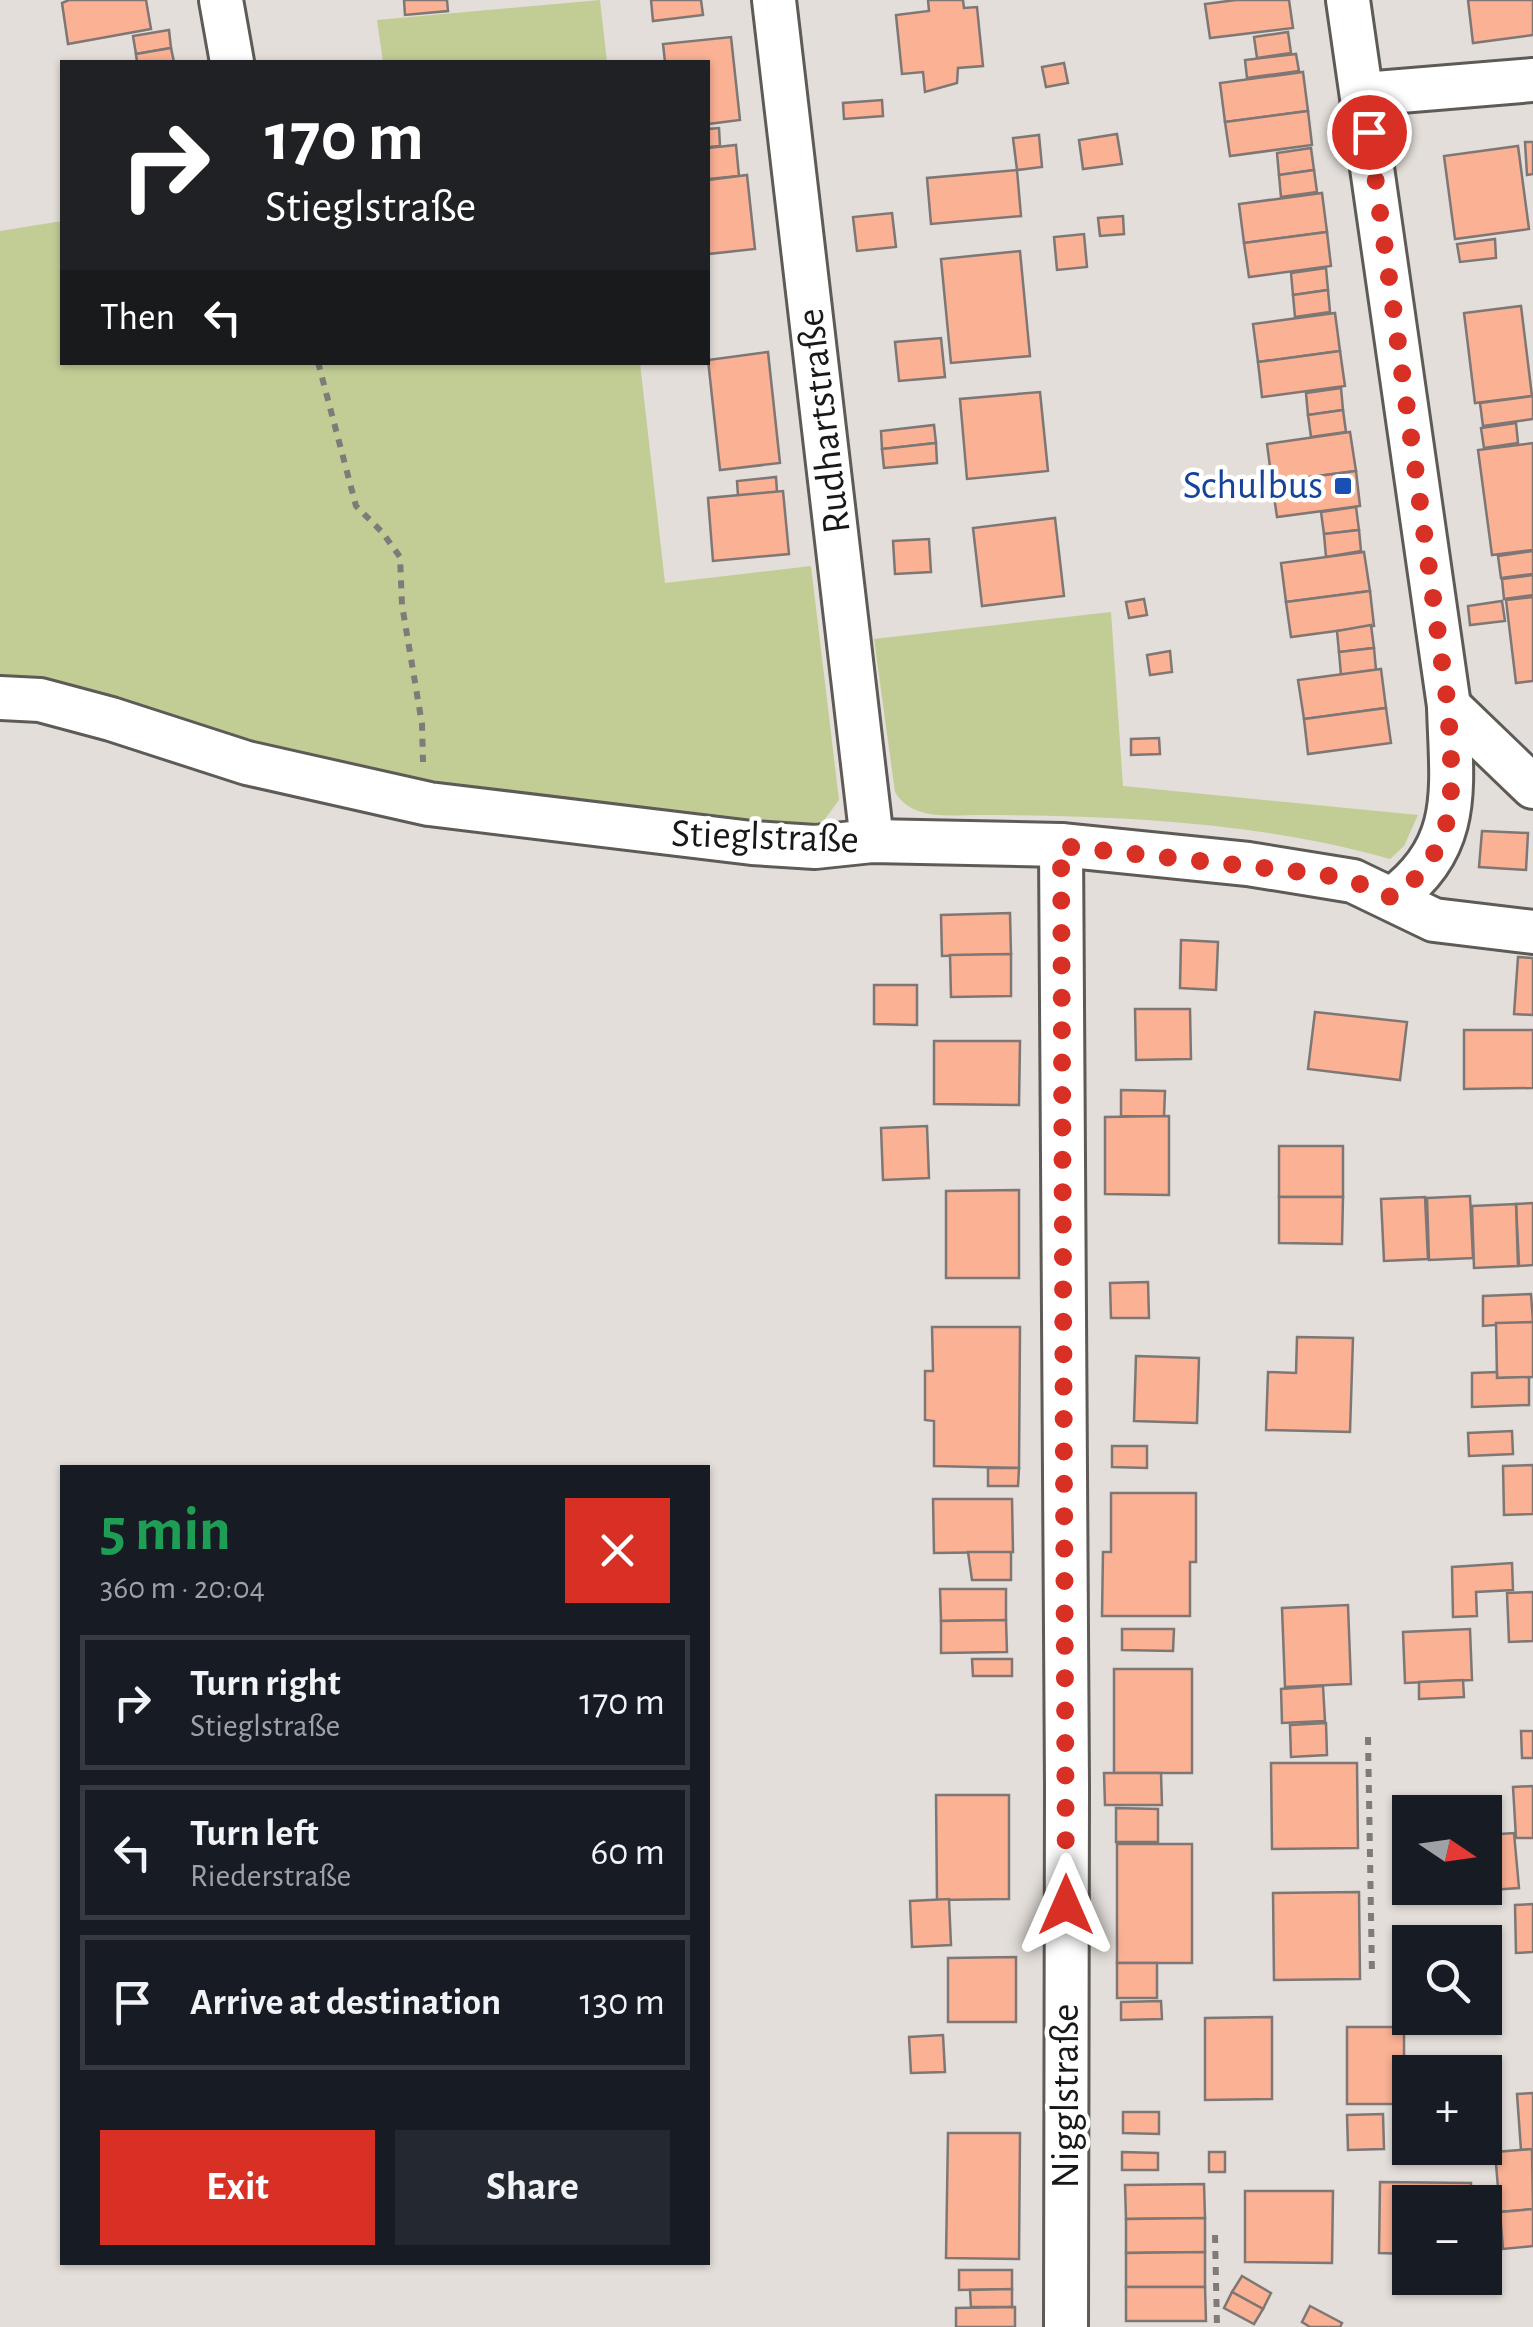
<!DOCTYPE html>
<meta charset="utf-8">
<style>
:root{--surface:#171b24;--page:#242831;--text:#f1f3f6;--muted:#9ea1a6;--line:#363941;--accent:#d93025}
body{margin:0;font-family:"Alegreya Sans",sans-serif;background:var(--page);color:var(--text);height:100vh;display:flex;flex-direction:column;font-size:38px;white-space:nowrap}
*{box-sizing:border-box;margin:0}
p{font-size:32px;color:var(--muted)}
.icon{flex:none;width:55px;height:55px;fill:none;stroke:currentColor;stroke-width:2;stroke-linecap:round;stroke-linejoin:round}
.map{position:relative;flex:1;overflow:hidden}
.panel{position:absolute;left:60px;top:1465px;width:650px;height:800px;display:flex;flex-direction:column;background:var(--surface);border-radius:0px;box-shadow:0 2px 8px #0004}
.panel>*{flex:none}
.guide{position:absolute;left:60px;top:60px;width:650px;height:305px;border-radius:0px;box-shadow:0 2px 8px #0004;background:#202124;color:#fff;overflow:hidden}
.needle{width:65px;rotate:103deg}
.controls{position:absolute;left:1392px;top:1795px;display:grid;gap:20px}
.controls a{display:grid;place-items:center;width:110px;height:110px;border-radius:0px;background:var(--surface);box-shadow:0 2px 8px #0004;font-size:50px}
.pin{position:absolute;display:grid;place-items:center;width:85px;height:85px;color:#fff;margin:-42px;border:5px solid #fff;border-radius:50%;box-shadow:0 2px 10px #0007}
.me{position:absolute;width:110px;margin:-55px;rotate:0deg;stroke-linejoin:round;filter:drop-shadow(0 0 8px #0008)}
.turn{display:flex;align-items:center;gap:35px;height:210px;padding:0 40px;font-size:45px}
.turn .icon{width:130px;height:130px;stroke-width:2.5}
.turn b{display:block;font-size:70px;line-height:85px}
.then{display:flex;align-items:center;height:95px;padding:0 40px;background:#0003;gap:20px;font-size:38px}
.round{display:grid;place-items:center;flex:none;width:105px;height:105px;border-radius:0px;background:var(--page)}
.headline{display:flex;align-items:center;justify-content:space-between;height:170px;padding:0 40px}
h1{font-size:60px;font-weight:700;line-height:75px;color:#1e9e55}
.primary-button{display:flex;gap:20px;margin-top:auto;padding:20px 40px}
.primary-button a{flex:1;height:115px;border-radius:0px;background:var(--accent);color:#fff;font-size:40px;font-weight:700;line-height:115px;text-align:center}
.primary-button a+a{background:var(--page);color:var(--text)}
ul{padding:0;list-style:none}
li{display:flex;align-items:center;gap:30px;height:135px;margin:0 20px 15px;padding:0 20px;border:5px solid var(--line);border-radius:0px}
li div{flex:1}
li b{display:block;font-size:38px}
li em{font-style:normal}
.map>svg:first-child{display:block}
.green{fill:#c1cd95}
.building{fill:#fab194;stroke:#7e7775;stroke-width:2.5}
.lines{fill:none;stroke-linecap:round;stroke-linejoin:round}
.street-casing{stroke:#5e5a56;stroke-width:48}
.path{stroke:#7f7b78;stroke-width:6;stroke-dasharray:8 8;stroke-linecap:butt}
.street{stroke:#fff;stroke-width:42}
.route{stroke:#d93025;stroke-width:18;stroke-dasharray:0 32.4}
.transit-dot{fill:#1a4fb4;stroke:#fff;stroke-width:4}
.labels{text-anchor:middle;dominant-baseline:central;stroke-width:9;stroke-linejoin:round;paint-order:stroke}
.street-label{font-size:40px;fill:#1a1816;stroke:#fff}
.transit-label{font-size:40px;fill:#164399;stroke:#fff;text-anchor:end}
</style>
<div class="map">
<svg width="1533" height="2327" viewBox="0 0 1533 2327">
<rect width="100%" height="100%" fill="#e3ded9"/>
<!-- green -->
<g class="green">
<path d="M600,0L607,62H383L377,20Z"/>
<path d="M62,221V362L640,363L665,583L811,566L839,800L822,823L781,824L689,816L375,777L129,702L32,679L0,680V231Z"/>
<path d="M1111,612L1123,786L1418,815L1404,846L1390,859C1261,822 1113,815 979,815C950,815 912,821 895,792L874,639Z"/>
</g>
<!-- building -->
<g class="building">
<path d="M69,0H146L151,29L68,44L62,3Z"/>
<path d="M404,0H447L448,11L405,15Z"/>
<path d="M651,0H701L703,15L653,21Z"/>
<path d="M928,0H963L964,8L977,7L983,66L958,68L957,83L925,92L923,72L902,74L896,15L929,11Z"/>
<path d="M1236,0H1289L1293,28L1210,38L1205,4Z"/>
<path d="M1468,0H1533V35L1473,43Z"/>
<path d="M169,30L171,48L136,54L133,36Z"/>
<path d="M1288,32L1291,53L1257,58L1254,37Z"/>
<path d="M731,37L740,120L708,124V62H665L663,44Z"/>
<path d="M171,48L174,62H137L136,54Z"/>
<path d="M1296,54L1299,71L1247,78L1245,60Z"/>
<path d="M1064,63L1068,83L1046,87L1042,67Z"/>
<path d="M1303,72L1308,111L1225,122L1220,83Z"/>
<path d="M882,100L883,116L844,119L843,103Z"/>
<path d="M1308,111L1312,145L1230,156L1225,122Z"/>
<path d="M719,128L720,146L708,147V129Z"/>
<path d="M1117,134L1122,164L1083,169L1079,140Z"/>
<path d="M1039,135L1042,167L1017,170L1013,138Z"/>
<path d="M1525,142H1533V174L1527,175Z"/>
<path d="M736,145L739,176L708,179V148Z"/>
<path d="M1518,146L1529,229L1455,239L1444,156Z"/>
<path d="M1311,148L1314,170L1279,175L1277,153Z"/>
<path d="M1017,170L1021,216L931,224L927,178Z"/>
<path d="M1314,170L1317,192L1281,197L1279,175Z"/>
<path d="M747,175L755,249L708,254V180Z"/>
<path d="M1322,193L1327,232L1244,243L1239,204Z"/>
<path d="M892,213L896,247L857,251L853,217Z"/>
<path d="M1123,216L1124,234L1100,236L1098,218Z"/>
<path d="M1327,232L1331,266L1249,277L1244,243Z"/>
<path d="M1084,234L1087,267L1057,270L1054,237Z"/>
<path d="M1495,239L1496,258L1460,262L1457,244Z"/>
<path d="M1020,251L1030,356L951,363L941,259Z"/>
<path d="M1326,268L1328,290L1293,295L1291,273Z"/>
<path d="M1328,290L1330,312L1295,317L1293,295Z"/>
<path d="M1521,306L1532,396L1475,403L1464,313Z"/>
<path d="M1335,313L1340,351L1258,362L1253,324Z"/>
<path d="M941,338L945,377L899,381L895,342Z"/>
<path d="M1340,351L1345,386L1262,397L1258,362Z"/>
<path d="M768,352L780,463L720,470L708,360Z"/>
<path d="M1341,388L1343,410L1308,415L1306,393Z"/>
<path d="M1040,392L1048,471L967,479L960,399Z"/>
<path d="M1533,396V419L1483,426L1480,403Z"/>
<path d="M1343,410L1346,432L1311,437L1308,415Z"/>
<path d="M1516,423L1518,443L1484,448L1481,428Z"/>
<path d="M934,425L936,443L882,449L881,431Z"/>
<path d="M1350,432L1356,471L1272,482L1267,444Z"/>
<path d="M936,443L937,463L884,468L882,449Z"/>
<path d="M1533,443V550L1492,555L1478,450Z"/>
<path d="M1356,471L1360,506L1277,517L1272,482Z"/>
<path d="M776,477L777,492L738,496L737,481Z"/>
<path d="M783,491L789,554L713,561L708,498Z"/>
<path d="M1356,507L1359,530L1324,534L1321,512Z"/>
<path d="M1055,518L1064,596L982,606L973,528Z"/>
<path d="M1359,530L1361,551L1326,557L1324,534Z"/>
<path d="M929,539L931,572L895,574L893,541Z"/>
<path d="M1533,551V574L1501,578L1498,556Z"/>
<path d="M1364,552L1370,591L1286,602L1281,563Z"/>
<path d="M1533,575V595L1504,599L1502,579Z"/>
<path d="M1370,591L1374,626L1291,637L1286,602Z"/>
<path d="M1533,597V681L1516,683L1506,600Z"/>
<path d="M1144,599L1147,615L1129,618L1126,602Z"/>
<path d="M1502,601L1505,621L1470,625L1468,606Z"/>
<path d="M1371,625L1374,648L1339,652L1337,631Z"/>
<path d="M1374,648L1376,670L1341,675L1339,652Z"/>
<path d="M1170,651L1172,672L1150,675L1147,655Z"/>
<path d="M1381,669L1386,708L1304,719L1298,680Z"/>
<path d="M1386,708L1391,743L1308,754L1304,719Z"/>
<path d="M1159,738L1160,754L1131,755V739Z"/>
<path d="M1482,831L1528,833L1526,870L1479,867Z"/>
<path d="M1010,913L1011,954L942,956L941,915Z"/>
<path d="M1181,940L1218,942L1216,990L1180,988Z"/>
<path d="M1011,954V996L951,997L950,955Z"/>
<path d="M1518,957L1533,958V1015L1514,1014Z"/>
<path d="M874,985H917V1025L874,1024Z"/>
<path d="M1135,1009H1190L1191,1059L1136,1060Z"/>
<path d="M1315,1012L1407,1022L1400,1080L1308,1069Z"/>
<path d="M1464,1030H1533V1088L1464,1089Z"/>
<path d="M934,1041H1020L1019,1105L934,1104Z"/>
<path d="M1121,1090L1165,1091L1164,1117L1121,1116Z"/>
<path d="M1169,1116V1195L1105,1194V1117Z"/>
<path d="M927,1126L929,1178L883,1180L881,1128Z"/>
<rect x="1279" y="1146" width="64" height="51"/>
<path d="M1019,1190V1278H946V1191Z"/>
<path d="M1470,1196L1473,1258L1429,1260L1427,1198Z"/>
<path d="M1279,1197H1343L1342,1244L1279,1243Z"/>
<path d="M1425,1197L1428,1259L1384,1261L1381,1199Z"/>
<path d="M1533,1203V1265L1519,1266L1516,1204Z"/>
<path d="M1516,1204L1518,1266L1474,1268L1472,1206Z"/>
<path d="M1148,1282L1149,1318H1111L1110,1283Z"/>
<path d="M1531,1294L1533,1322L1483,1326V1296Z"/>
<path d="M1533,1322V1377L1497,1378L1496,1323Z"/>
<path d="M932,1327H1020L1019,1468L934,1466V1421L925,1420V1371H933Z"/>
<path d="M1297,1337L1353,1338L1350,1432L1266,1430L1268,1372L1296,1373Z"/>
<path d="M1136,1356L1199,1358L1197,1423L1134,1421Z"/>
<path d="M1497,1372V1378L1529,1377V1405L1472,1407V1373Z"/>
<path d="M1512,1431L1513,1454L1469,1456L1468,1433Z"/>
<path d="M1112,1446H1147V1468L1112,1467Z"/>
<path d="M1533,1465V1514L1504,1515L1503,1466Z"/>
<path d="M988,1468H1019L1018,1486H988Z"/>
<path d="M1111,1493H1196V1562H1190V1616H1102L1103,1552H1111Z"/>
<path d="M933,1499H1012L1013,1552L934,1553Z"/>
<path d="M968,1552H1011V1580H972Z"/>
<path d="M1512,1563L1513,1590L1476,1592L1477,1616L1453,1617L1452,1567Z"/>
<path d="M940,1589H1006V1620L941,1621Z"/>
<path d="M1533,1592V1641L1509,1642L1507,1593Z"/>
<path d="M1348,1605L1351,1684L1285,1687L1282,1608Z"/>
<path d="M1006,1620L1007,1652L941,1653V1621Z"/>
<path d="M1122,1629H1174L1173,1651L1122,1650Z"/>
<path d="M1470,1629L1472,1680L1405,1683L1403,1632Z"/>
<path d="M972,1659H1012V1676H973Z"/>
<rect x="1114" y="1669" width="78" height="104"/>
<path d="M1463,1680L1464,1697L1419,1699V1682Z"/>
<path d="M1323,1686L1325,1721L1282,1723L1281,1689Z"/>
<path d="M1326,1723L1327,1755L1291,1757L1290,1725Z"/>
<path d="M1521,1731H1533V1758H1522Z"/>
<path d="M1271,1763H1357L1358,1848L1272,1849Z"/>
<path d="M1104,1773H1161L1162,1805H1105Z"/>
<path d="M1533,1786V1838H1516L1513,1787Z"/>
<path d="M936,1795H1009V1899L937,1900Z"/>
<path d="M1116,1808L1158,1809V1842H1116Z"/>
<path d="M1514,1833L1519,1888L1446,1893V1888H1485V1835Z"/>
<rect x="1117" y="1844" width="75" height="119"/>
<path d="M1359,1892L1360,1979L1274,1980L1273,1893Z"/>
<path d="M949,1899L951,1945L912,1947L910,1901Z"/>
<path d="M1533,1904V1952L1516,1953L1515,1905Z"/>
<path d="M1016,1957V2022H948V1958Z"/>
<rect x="1117" y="1963" width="40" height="35"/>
<path d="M1161,2001L1162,2019L1121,2020V2002Z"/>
<path d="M1272,2017V2099L1205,2100V2018Z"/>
<rect x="1347" y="2027" width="57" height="77"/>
<path d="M943,2035L945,2072L911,2073L909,2037Z"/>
<path d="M1533,2093V2163L1532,2149L1521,2150L1517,2094Z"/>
<path d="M1123,2112H1159V2134L1123,2133Z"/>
<path d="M1383,2114L1384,2149L1348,2150L1347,2115Z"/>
<path d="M948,2133H1020L1019,2259L946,2258Z"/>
<path d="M1532,2149L1533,2209L1500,2212L1495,2152Z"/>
<path d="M1122,2152L1158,2153V2170H1122Z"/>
<rect x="1209" y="2152" width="16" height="20"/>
<path d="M1380,2182L1471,2183V2202H1410V2254L1379,2253Z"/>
<path d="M1204,2184L1205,2218L1126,2219L1125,2185Z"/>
<path d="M1245,2191H1333L1332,2263L1245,2262Z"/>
<path d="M1533,2209V2246L1503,2249L1500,2212Z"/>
<path d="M1205,2218V2252L1126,2253V2219Z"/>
<path d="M1205,2252V2287H1126V2253Z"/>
<path d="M959,2270H1012V2289L959,2290Z"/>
<path d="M1242,2276L1271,2293L1263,2309L1232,2292Z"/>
<path d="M1126,2287H1205L1206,2321H1126Z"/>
<path d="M1012,2289V2307H971L970,2290Z"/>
<path d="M1232,2292L1263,2309L1254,2324L1224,2308Z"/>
<path d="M1310,2306L1342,2323L1340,2327H1310L1302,2322Z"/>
<path d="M1015,2307V2327H956V2308Z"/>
</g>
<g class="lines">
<!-- street casing -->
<g class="street-casing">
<g id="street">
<path d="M221,0L232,62"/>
<path d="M774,0L872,841"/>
<path d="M1348,0L1449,706C1451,785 1464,846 1393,898"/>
<path d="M1364,94L1533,80"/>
<path d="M0,698L40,700L111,719L247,763L429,804L752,843L815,847L872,841L1061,845L1248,864L1353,881L1434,920L1533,932"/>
<path d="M1449,706L1533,787"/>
<path d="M1061,845L1067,1787L1066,2327"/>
</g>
</g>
<!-- path -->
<g class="path">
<path d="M318,362L356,506L382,532L400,557L402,605L422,724L423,762"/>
<path d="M1368,1737L1372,1975"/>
<path d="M1215,2235L1217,2327"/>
</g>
<!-- street -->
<use href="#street" class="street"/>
</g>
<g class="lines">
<!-- route -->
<path class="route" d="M1066,1905L1061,846L1321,874L1353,881L1393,898C1464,845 1452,786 1448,706L1369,132"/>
</g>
<!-- markers -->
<rect class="transit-dot" x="1333" y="476" width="20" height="20" rx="5"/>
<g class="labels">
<!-- street labels -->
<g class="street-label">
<text transform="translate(824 421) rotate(-97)">Rudhartstraße</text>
<text transform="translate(765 837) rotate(2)">Stieglstraße</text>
<text transform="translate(1066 2096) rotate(-90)">Nigglstraße</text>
</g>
<!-- transit labels -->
<g class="transit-label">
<text x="1323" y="486">Schulbus</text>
</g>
</g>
</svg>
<div class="controls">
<a><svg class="needle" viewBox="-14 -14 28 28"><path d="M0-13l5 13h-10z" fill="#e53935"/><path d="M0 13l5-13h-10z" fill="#9ea1a6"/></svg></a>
<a><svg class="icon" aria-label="search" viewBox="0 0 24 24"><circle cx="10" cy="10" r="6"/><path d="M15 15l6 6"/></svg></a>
<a>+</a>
<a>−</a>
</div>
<div class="pin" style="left:1369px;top:132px;background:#d93025"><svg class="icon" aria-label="arrive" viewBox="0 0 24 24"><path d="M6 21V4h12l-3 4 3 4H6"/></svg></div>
<svg class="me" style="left:1066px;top:1905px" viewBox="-20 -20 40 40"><path d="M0-17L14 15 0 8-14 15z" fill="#d93025" stroke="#fff" stroke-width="4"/></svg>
<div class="guide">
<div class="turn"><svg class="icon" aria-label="right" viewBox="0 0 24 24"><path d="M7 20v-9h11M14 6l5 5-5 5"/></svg><div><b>170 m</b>Stieglstraße</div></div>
<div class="then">Then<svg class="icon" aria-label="left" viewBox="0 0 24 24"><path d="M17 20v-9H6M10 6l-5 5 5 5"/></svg></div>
</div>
<section class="panel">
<div class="headline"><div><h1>5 min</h1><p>360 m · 20:04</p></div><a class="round" style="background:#d93025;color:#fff"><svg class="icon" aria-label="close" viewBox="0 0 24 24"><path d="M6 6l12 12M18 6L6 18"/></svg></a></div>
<ul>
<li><svg class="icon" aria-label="right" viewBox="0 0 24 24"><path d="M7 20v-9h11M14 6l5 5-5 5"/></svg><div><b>Turn right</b><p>Stieglstraße</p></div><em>170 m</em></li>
<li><svg class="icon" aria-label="left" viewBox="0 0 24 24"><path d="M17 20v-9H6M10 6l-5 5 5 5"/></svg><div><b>Turn left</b><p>Riederstraße</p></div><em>60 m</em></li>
<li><svg class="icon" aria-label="arrive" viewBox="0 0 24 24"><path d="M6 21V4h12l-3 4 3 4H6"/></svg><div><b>Arrive at destination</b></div><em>130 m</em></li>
</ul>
<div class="primary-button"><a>Exit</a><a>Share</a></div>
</section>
</div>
